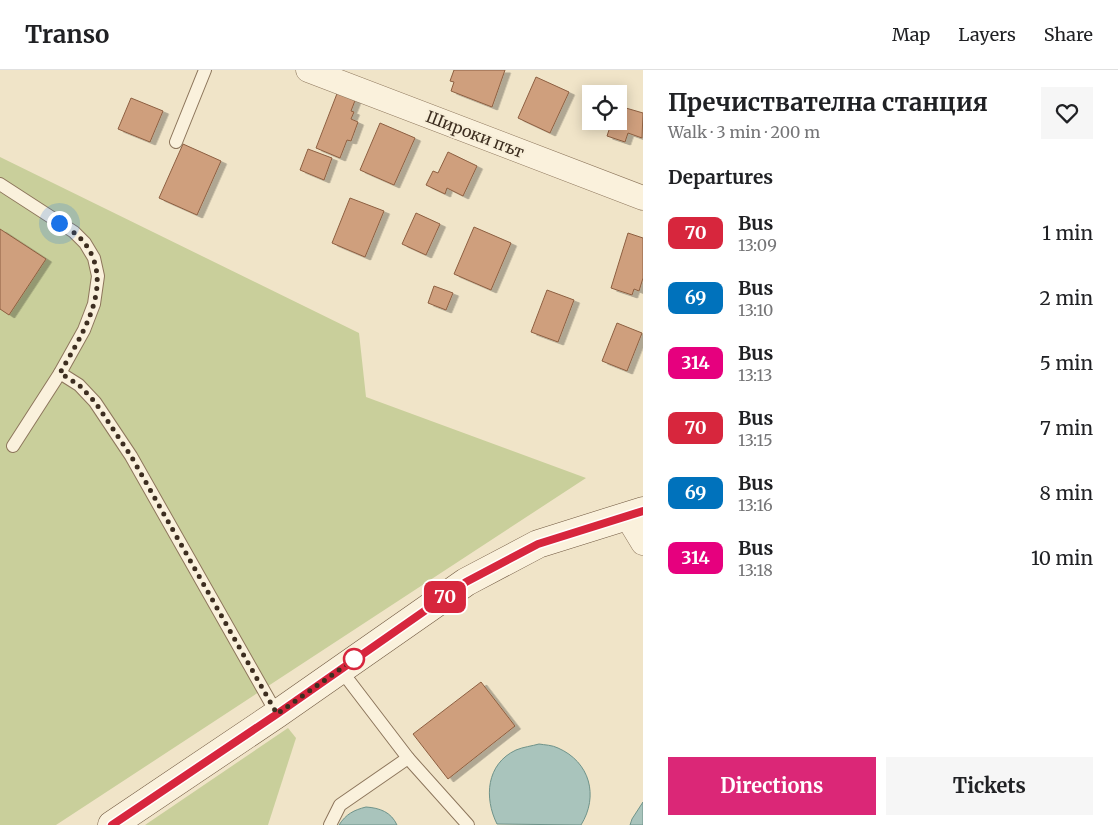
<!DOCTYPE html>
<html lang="en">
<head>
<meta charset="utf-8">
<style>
  :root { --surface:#fff; --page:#f6f6f6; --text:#202124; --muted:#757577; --line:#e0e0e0; --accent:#db2777 }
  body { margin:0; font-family:Merriweather,serif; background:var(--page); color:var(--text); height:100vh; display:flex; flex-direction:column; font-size:19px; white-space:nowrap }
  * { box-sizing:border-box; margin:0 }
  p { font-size:16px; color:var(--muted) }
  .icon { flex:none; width:28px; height:28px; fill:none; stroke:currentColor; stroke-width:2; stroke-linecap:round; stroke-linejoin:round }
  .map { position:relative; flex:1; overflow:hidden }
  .sheet { display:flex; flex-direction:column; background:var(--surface); width:475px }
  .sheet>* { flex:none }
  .badge { padding:0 10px; border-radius:8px; font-size:18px; line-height:32px }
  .controls { position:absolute; left:582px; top:15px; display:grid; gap:10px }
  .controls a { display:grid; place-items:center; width:45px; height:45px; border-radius:0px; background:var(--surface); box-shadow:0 2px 12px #0003; font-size:25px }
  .you { position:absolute; width:25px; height:25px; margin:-12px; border:4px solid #fff; border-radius:50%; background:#1a73e8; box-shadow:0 0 0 8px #1a73e833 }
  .map>.badge { position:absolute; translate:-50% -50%; box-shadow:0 0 0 2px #fff }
  h2 { padding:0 25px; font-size:19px; line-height:45px }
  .round { display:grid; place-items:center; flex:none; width:52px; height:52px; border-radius:0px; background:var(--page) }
  .summary { display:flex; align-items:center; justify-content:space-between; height:85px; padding:0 25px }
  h1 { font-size:24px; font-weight:700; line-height:38px }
  .action { display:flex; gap:10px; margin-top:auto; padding:10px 25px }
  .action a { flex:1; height:58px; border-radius:0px; background:var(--accent); color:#fff; font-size:20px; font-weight:700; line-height:58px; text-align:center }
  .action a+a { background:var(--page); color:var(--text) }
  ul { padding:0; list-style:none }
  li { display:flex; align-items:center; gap:15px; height:65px; padding:0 25px }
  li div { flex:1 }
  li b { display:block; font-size:19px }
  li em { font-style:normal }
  li .badge { min-width:55px; font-weight:700; text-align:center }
  header { display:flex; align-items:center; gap:30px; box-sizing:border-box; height:70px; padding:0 25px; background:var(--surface); border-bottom:1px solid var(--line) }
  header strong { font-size:24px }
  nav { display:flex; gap:28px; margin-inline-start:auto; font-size:18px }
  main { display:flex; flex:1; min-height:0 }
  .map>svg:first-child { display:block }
</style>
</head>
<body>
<header>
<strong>Transo</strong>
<nav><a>Map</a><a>Layers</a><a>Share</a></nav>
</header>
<main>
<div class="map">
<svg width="643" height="755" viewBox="0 0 643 755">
  <defs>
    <filter id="shadow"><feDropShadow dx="5.5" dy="3" stdDeviation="0" flood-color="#0004"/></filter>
  </defs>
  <rect width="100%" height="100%" fill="#f0e4c8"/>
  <g fill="#c9cf9b">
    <polygon points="0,87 359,263 366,327 586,408 56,755 0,755"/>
    <polygon points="288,658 296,668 268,755 145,755"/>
  </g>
  <g fill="#a9c4bc" stroke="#6f938a">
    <path d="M539 674C545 675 552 675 558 678 590 692 599 726 581 755L497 754C484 728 486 694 516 680 523 677 532 676 539 674Z"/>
    <polygon points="643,732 643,755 630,755 632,749"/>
    <path d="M366 737C380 738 391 742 397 755H339C346 744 354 740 366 737Z"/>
  </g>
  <g fill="#cf9f7d" stroke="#8d5f41" filter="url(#shadow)">
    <polygon points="454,0 505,0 492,37 451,21 454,12 450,11"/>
    <polygon points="536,7 569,22 550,63 518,48"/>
    <polygon points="338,21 356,28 351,41 354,42 351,49 358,52 351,71 347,70 340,88 316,78"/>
    <polygon points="131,28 163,41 150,72 118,59"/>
    <polygon points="619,36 643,43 642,68 628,63 625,72 607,66 612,51 619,51"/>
    <polygon points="380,53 415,68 394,115 360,100"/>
    <polygon points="183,74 221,91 197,145 159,128"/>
    <polygon points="308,79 332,88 324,110 300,100"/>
    <polygon points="448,82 477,96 463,126 447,118 445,124 426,115 433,101 438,103"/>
    <polygon points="350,128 384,141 365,187 332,173"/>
    <polygon points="416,143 440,154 426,185 402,174"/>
    <polygon points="474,157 511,173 491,220 454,204"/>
    <polygon points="0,159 46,189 9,245 0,239"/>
    <polygon points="628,163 643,168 643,208 639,221 634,219 632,225 611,218"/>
    <polygon points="434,216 453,223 446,240 428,233"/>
    <polygon points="547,220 574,230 558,272 531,262"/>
    <polygon points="617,253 642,263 627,301 602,291"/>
    <polygon points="481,612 515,656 448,709 413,664"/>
  </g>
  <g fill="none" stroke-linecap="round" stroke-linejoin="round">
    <defs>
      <g id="lane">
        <polyline points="176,72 205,0"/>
        <polyline points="0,114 74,162 85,173 94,188 98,206 94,234 84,260 60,303 13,376"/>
        <polyline points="60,303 79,315 95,332 131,386 277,644"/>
        <polyline points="408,688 468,755"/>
        <polyline points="330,755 340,735 408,688 340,599"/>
      </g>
      <g id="street">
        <polyline points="308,0 643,128"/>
        <polyline points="626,445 643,473"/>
      </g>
      <polyline id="secondary" points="112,755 277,644 466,512 538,474 643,441"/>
    </defs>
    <use href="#lane" stroke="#8d765c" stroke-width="14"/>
    <use href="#street" stroke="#8d765c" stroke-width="25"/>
    <use href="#secondary" stroke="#6f573f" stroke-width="29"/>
    <use href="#lane" stroke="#faf1dc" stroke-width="12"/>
    <use href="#street" stroke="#faf1dc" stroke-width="24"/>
    <use href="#secondary" stroke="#faf1dc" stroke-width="28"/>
  </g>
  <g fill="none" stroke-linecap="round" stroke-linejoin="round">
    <defs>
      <polyline id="line" points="112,755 277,644 466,512 538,474 643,441"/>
    </defs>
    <use href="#line" stroke="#fff" stroke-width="11"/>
    <use href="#line" stroke="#d7263d" stroke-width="8"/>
    <path stroke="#3d2e20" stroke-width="5" stroke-dasharray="0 9" d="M59 153C69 159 79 165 86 175 115 216 81 266 60 303L79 315 95 332 131 386 277 644 356 588 354 589"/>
  </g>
  <circle fill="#fff" stroke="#d7263d" stroke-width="2.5" cx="354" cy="589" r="10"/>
  <g text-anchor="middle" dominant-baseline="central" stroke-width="4" stroke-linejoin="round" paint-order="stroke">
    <g font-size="16" fill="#3d2e20" stroke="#f7eed8">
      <text transform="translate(475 64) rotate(21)">Широки път</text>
    </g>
  </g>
</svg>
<div class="controls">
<a><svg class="icon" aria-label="locate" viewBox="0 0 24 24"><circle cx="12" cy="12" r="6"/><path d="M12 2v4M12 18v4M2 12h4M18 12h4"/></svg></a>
</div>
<div class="you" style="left:59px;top:153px"></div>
<b class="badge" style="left:445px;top:527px;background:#d7263d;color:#fff">70</b>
</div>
<section class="sheet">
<div class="summary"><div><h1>Пречиствателна станция</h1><p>Walk · 3 min · 200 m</p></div><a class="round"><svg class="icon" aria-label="heart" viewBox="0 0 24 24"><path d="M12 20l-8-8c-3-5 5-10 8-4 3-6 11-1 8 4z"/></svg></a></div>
<h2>Departures</h2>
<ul>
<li><span class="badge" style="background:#d7263d;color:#fff">70</span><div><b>Bus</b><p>13:09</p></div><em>1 min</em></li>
<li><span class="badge" style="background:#0072bc;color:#fff">69</span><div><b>Bus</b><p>13:10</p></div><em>2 min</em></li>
<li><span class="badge" style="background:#e6007e;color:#fff">314</span><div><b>Bus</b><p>13:13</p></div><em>5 min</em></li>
<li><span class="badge" style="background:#d7263d;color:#fff">70</span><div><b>Bus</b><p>13:15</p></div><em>7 min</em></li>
<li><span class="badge" style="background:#0072bc;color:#fff">69</span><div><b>Bus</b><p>13:16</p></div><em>8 min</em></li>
<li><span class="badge" style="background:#e6007e;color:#fff">314</span><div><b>Bus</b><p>13:18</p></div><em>10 min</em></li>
</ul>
<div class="action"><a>Directions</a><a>Tickets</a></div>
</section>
</main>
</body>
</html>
